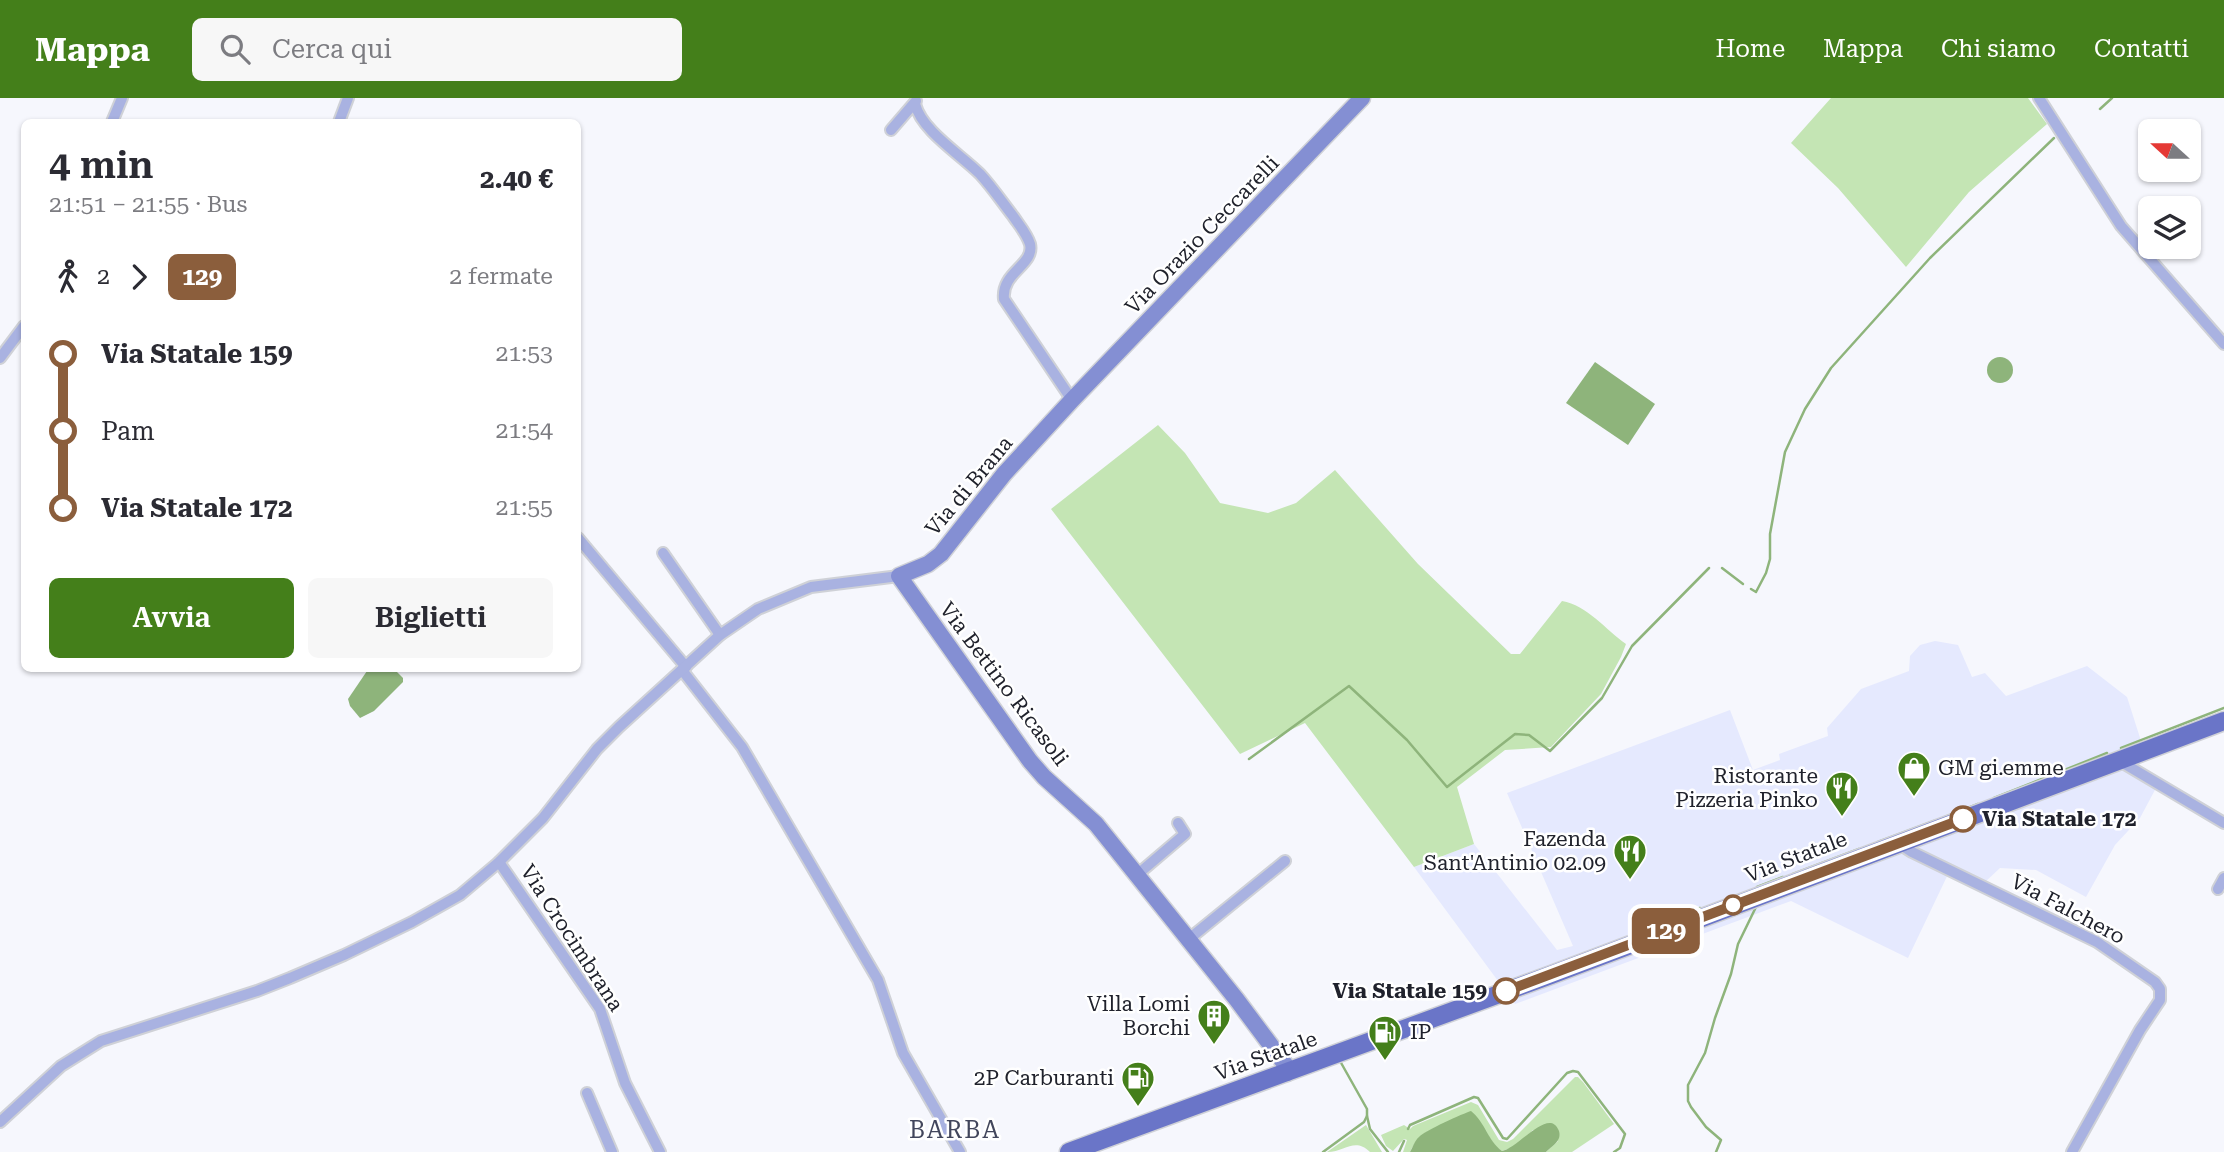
<!DOCTYPE html>
<html lang="it">
<head>
<meta charset="utf-8">
<style>
  :root { --surface:#fff; --page:#f7f7f7; --text:#2b2b33; --muted:#7c7c81; --accent:#447f1a }
  body { margin:0; font-family:"Roboto Serif",serif; background:var(--page); color:var(--text); height:100vh; display:flex; flex-direction:column; font-size:26px; white-space:nowrap }
  * { box-sizing:border-box; margin:0 }
  p { font-size:23px; color:var(--muted) }
  .icon { flex:none; width:38px; height:38px; fill:none; stroke:currentColor; stroke-width:2; stroke-linecap:round; stroke-linejoin:round }
  .map { position:relative; flex:1; overflow:hidden }
  .panel { position:absolute; left:21px; top:21px; width:560px; height:553px; display:flex; flex-direction:column; background:var(--surface); border-radius:10px; box-shadow:0 2px 5px #0004 }
  .panel>* { flex:none }
  .badge { padding:0 14px; border-radius:10px; font-size:24px; line-height:46px }
  .needle { width:46px; rotate:291deg }
  .tools { position:absolute; left:2138px; top:21px; display:grid; gap:14px }
  .tools a { display:grid; place-items:center; width:63px; height:63px; border-radius:10px; background:var(--surface); box-shadow:0 2px 5px #0004; font-size:35px }
  .map>.badge { position:absolute; translate:-50% -50%; box-shadow:0 0 0 4px #fff }
  .legs { display:flex; align-items:center; gap:10px; height:77px; padding:0 28px; font-size:23px }
  .legs p { margin-inline-start:auto }
  .head { display:flex; align-items:center; justify-content:space-between; height:119px; padding:0 28px }
  h1 { font-size:38px; font-weight:600; line-height:52px }
  .cta { display:flex; gap:14px; margin-top:auto; padding:14px 28px }
  .cta a { flex:1; height:80px; border-radius:10px; background:var(--accent); color:#fff; font-size:28px; font-weight:600; line-height:80px; text-align:center }
  .cta a+a { background:var(--page); color:var(--text) }
  ul { padding:0 28px; list-style:none }
  li { display:flex; align-items:center; gap:24px; height:77px; font-size:26px }
  li i { display:grid; place-items:center; width:10px; height:100%; margin:0 9px; background:currentColor }
  li i::after { content:''; width:18px; height:18px; margin:-9px; border:5px solid; border-radius:50%; background:var(--surface) }
  li p { margin-inline-start:auto }
  li:first-child i { background:linear-gradient(#0000 50%,currentColor 0) }
  li:last-child i { background:linear-gradient(currentColor 50%,#0000 0) }
  header { display:flex; align-items:center; gap:42px; box-sizing:border-box; height:98px; padding:0 35px; background:var(--accent); color:#fff }
  header strong { font-size:33px }
  nav { display:flex; gap:38px; margin-inline-start:auto; font-size:24px }
  .search { width:490px; height:63px; background:var(--page); display:flex; align-items:center; gap:18px; box-sizing:border-box; padding:0 24px; border-radius:10px; color:var(--muted); font-size:26px }
  .map>svg:first-child { display:block }
</style>
</head>
<body>
<header>
<strong>Mappa</strong>
<div class="search"><svg class="icon" aria-label="search" viewBox="0 0 24 24"><circle cx="10" cy="10" r="6"/><path d="M15 15l6 6"/></svg>Cerca qui</div>
<nav><a>Home</a><a>Mappa</a><a>Chi siamo</a><a>Contatti</a></nav>
</header>
<div class="map">
<svg width="2224" height="1054" viewBox="0 0 2224 1054">
  <rect width="100%" height="100%" fill="#f6f7fd"/>
  <polygon fill="#e5e9fe" points="1935,543 1958,547 1972,579 1985,575 2006,598 2087,568 2127,599 2142,646 2131,672 2156,690 2140,720 2115,747 2086,799 2036,772 2000,770 1984,785 1951,770 1908,860 1791,803 1515,906 1414,769 1474,746 1557,852 1573,848 1507,695 1730,612 1753,672 1780,662 1779,656 1828,638 1827,630 1861,591 1909,573 1910,558 1920,547"/>
  <g fill="#c4e5b4">
    <polygon points="1831,0 2028,0 2047,26 1969,94 1906,169 1838,90 1791,45"/>
    <path d="M1158 327 1185 355 1220 405 1268 415 1296 405 1335 372 1418 466 1511 556H1520L1562 503C1587 507 1606 532 1626 546L1621 559 1601 596 1551 649 1505 652 1457 689 1474 746 1414 769 1305 625 1240 656 1051 411Z"/>
    <path d="M1575 979H1578L1583 984 1614 1026 1572 1054H1546L1558 1043 1533 1032 1516 1048 1502 1053 1496 1049 1488 1037C1455 1032 1428 1017 1410 1054H1403L1407 1042 1404 1041 1393 1053 1386 1048 1381 1037 1404 1027 1410 1031 1413 1028 1471 1004 1478 1007 1499 1042 1507 1044 1513 1041Z"/>
    <path d="M1366 1027 1382 1054H1370C1354 1039 1346 1054 1327 1054Z"/>
  </g>
  <g fill="#8eb47b">
    <circle cx="2000" cy="272" r="13"/>
    <polygon points="1595,264 1655,306 1628,347 1566,305"/>
    <polygon points="369,570 394,571 403,580 403,584 374,613 360,620 350,608 348,601"/>
    <path d="M1471 1013C1485 1024 1488 1043 1502 1053 1517 1051 1548 1010 1558 1031 1560 1034 1560 1039 1558 1042 1556 1046 1550 1050 1546 1054H1410C1413 1049 1415 1042 1419 1039 1424 1033 1464 1015 1471 1013Z"/>
  </g>
  <g fill="none" stroke-linecap="round" stroke-linejoin="round">
    <g stroke="#8eb47b" stroke-width="2.5">
      <polyline points="2100,11 2112,0"/>
      <polyline points="1722,470 1743,486"/>
      <polyline points="1751,491 1756,494 1766,475 1770,461 1770,436 1785,354 1805,311 1831,270 1930,160 2054,40"/>
      <polyline points="2121,650 2224,610"/>
      <polyline points="1249,661 1349,588 1407,642 1447,689 1515,636 1529,637 1550,653 1602,600 1632,548 1709,470"/>
      <polyline points="1994,700 2107,655"/>
      <polyline points="1945,719 1978,706"/>
      <polyline points="1878,744 1934,723"/>
      <polyline points="1793,776 1859,751"/>
      <polyline points="1757,789 1783,779"/>
      <polyline points="1667,825 1700,810"/>
      <polyline points="1367,1018 1370,1031 1388,1054"/>
      <polyline points="1408,1031 1410,1027 1474,999 1478,1000 1503,1040 1507,1041 1567,975 1573,973 1578,974 1625,1036 1620,1050 1614,1054"/>
      <polyline points="1323,1054 1364,1024 1367,1018 1367,1011 1340,963"/>
      <polyline points="1399,1054 1404,1043"/>
      <polyline points="1716,1054 1721,1042 1706,1029 1691,1009 1688,1003 1688,987 1705,955 1715,920 1731,876 1738,846 1756,809"/>
    </g>
    <defs>
      <g id="street">
        <polyline points="2039,0 2121,128 2224,246"/>
        <path d="M915 6C922 33 960 56 980 76 992 89 1002 104 1013 118 1019 127 1027 136 1030 146 1035 167 1001 174 1004 201L1072 302"/>
        <polyline points="112,24 122,0"/>
        <polyline points="339,24 348,0"/>
        <polyline points="891,32 916,3"/>
        <polyline points="0,260 24,228"/>
        <polyline points="578,440 686,569"/>
        <polyline points="663,455 720,537"/>
        <polyline points="682,572 742,649 878,882 903,955 960,1054"/>
        <polyline points="2118,662 2224,725"/>
        <polyline points="1898,745 1912,754 2097,844 2155,884 2160,891 2160,902 2140,932 2072,1054"/>
        <polyline points="499,764 600,911 625,985 660,1054"/>
        <polyline points="1138,776 1185,736 1178,725"/>
        <polyline points="2218,791 2224,780"/>
        <polyline points="1189,841 1285,763"/>
        <polyline points="587,995 612,1054"/>
        <polyline points="0,1024 61,968 101,943 257,893 290,880 344,857 412,824 460,797 499,764 543,720 597,651 619,629 720,537 758,511 811,489 899,478"/>
      </g>
      <polyline id="secondary" points="1287,975 1287,969 1237,902 1096,726 1044,679 1030,663 899,478 928,466 941,456 1004,376 1072,302 1362,0"/>
      <polyline id="primary" points="1069,1054 1551,877 2224,623"/>
    </defs>
    <use href="#street" stroke="#cfd1d7" stroke-width="14"/>
    <use href="#secondary" stroke="#cfd1d7" stroke-width="19"/>
    <use href="#primary" stroke="#cfd1d7" stroke-width="21"/>
    <use href="#street" stroke="#a9b2e1" stroke-width="10"/>
    <use href="#secondary" stroke="#848fd3" stroke-width="16"/>
    <use href="#primary" stroke="#6a75c8" stroke-width="18"/>
  </g>
  <g fill="none" stroke-linecap="round" stroke-linejoin="round">
    <defs>
      <polyline id="line-1" points="1506,893 1963,721"/>
    </defs>
    <use href="#line-1" stroke="#fff" stroke-width="16"/>
    <use href="#line-1" stroke="#8b5e3c" stroke-width="10"/>
  </g>
  <defs>
    <symbol id="shop-pin" viewBox="-11 -11 22 30"><path d="M0 17L-7.5 6A9.5 9.5 0 1 1 7.5 6Z" fill="#447f1a" stroke="#fff"/><path d="M-5-2.5h2.3a2.7 3.5 0 0 1 5.4 0H5L5.5 6h-11ZM-1.5-2.5h3a1.5 2.3 0 0 0-3 0Z" fill="#fff"/></symbol>
    <symbol id="restaurant-pin" viewBox="-11 -11 22 30"><path d="M0 17L-7.5 6A9.5 9.5 0 1 1 7.5 6Z" fill="#447f1a" stroke="#fff"/><path d="M-5-6h1v4h1v-4h1v4h1v-4h1v5L-1.5 .5V6h-2V.5L-5-1ZM5-6V6H3V1.5H1.5Q1.5-4 5-6Z" fill="#fff"/></symbol>
    <symbol id="building-pin" viewBox="-11 -11 22 30"><path d="M0 17L-7.5 6A9.5 9.5 0 1 1 7.5 6Z" fill="#447f1a" stroke="#fff"/><path d="M-4-6H4V6H1V3H-1V6H-4ZM-2.5-4.3h1.7v1.8h-1.7ZM.8-4.3h1.7v1.8H.8ZM-2.5-1h1.7V.8h-1.7ZM.8-1h1.7V.8H.8Z" fill="#fff"/></symbol>
    <symbol id="fuel-pin" viewBox="-11 -11 22 30"><path d="M0 17L-7.5 6A9.5 9.5 0 1 1 7.5 6Z" fill="#447f1a" stroke="#fff"/><path d="M-5.5-6h7V0h2V4h1.3V-2.5L3-4.5l.8-.8L6-3V5H2.5V1h-1V6h-7ZM-4.2-4.7v3.2H.2V-4.7Z" fill="#fff"/></symbol>
  </defs>
  <g fill-rule="evenodd">
    <use href="#shop-pin" x="1895" y="651" width="38" height="52"/>
    <use href="#restaurant-pin" x="1823" y="671" width="38" height="52"/>
    <use href="#restaurant-pin" x="1611" y="734" width="38" height="52"/>
    <use href="#building-pin" x="1195" y="899" width="38" height="52"/>
    <use href="#fuel-pin" x="1366" y="915" width="38" height="52"/>
    <use href="#fuel-pin" x="1119" y="961" width="38" height="52"/>
  </g>
  <g fill="#fff" stroke="#8b5e3c" stroke-width="3.5">
    <circle cx="1963" cy="721" r="12"/>
    <circle cx="1733" cy="807" r="9"/>
    <circle cx="1506" cy="893" r="12"/>
  </g>
  <g text-anchor="middle" dominant-baseline="central" stroke-width="5" stroke-linejoin="round" paint-order="stroke">
    <g font-size="21" fill="#20222c" stroke="#fff">
      <text transform="translate(1202 137) rotate(-46)">Via Orazio Ceccarelli</text>
      <text transform="translate(969 388) rotate(-50)">Via di Brana</text>
      <text transform="translate(1004 586) rotate(53)">Via Bettino Ricasoli</text>
      <text transform="translate(1796 759) rotate(-21)">Via Statale</text>
      <text transform="translate(2068 811) rotate(28)">Via Falchero</text>
      <text transform="translate(572 840) rotate(57)">Via Crocimbrana</text>
      <text transform="translate(1266 958) rotate(-20)">Via Statale</text>
    </g>
    <g font-size="21" fill="#20222c" stroke="#fff" text-anchor="end">
      <text x="1938" y="670" text-anchor="start">GM gi.emme</text>
      <text x="1818" y="678">Ristorante<tspan x="1818" dy="24">Pizzeria Pinko</tspan></text>
      <text x="1606" y="741">Fazenda<tspan x="1606" dy="24">Sant'Antinio 02.09</tspan></text>
      <text x="1190" y="906">Villa Lomi<tspan x="1190" dy="24">Borchi</tspan></text>
      <text x="1410" y="934" text-anchor="start">IP</text>
      <text x="1114" y="980">2P Carburanti</text>
    </g>
    <g font-size="21" font-weight="bold" fill="#20222c" stroke="#fff" text-anchor="start">
      <text x="1982" y="721">Via Statale 172</text>
      <text x="1487" y="893" text-anchor="end">Via Statale 159</text>
    </g>
    <g font-size="24" letter-spacing="2" fill="#42465c" stroke="#fff">
      <text x="955" y="1032">BARBA</text>
    </g>
  </g>
</svg>
<div class="tools">
<a><svg class="needle" viewBox="-14 -14 28 28"><path d="M0-13l5 13h-10z" fill="#e53935"/><path d="M0 13l5-13h-10z" fill="#7c7c81"/></svg></a>
<a><svg class="icon" aria-label="layers" viewBox="0 0 24 24"><path d="M12 4l9 5-9 5-9-5zM3 14l9 5 9-5"/></svg></a>
</div>
<b class="badge" style="left:1666px;top:833px;background:#8b5e3c;color:#fff">129</b>
<section class="panel">
<div class="head"><div><h1>4 min</h1><p>21:51 – 21:55 · Bus</p></div><b>2.40 €</b></div>
<div class="legs"><svg class="icon" aria-label="walk" viewBox="0 0 24 24"><circle cx="13" cy="4" r="2"/><path d="M13 8l-2 6 4 7M11 14l-3 7M7 12l3-4h3l4 4"/></svg>2<svg class="icon" aria-label="forward" viewBox="0 0 24 24"><path d="M9 5l7 7-7 7"/></svg><b class="badge" style="background:#8b5e3c;color:#fff">129</b><p>2 fermate</p></div>
<ul>
<li><i style="color:#8b5e3c"></i><b>Via Statale 159</b><p>21:53</p></li>
<li><i style="color:#8b5e3c"></i><span>Pam</span><p>21:54</p></li>
<li><i style="color:#8b5e3c"></i><b>Via Statale 172</b><p>21:55</p></li>
</ul>
<div class="cta"><a>Avvia</a><a>Biglietti</a></div>
</section>
</div>
</body>
</html>
